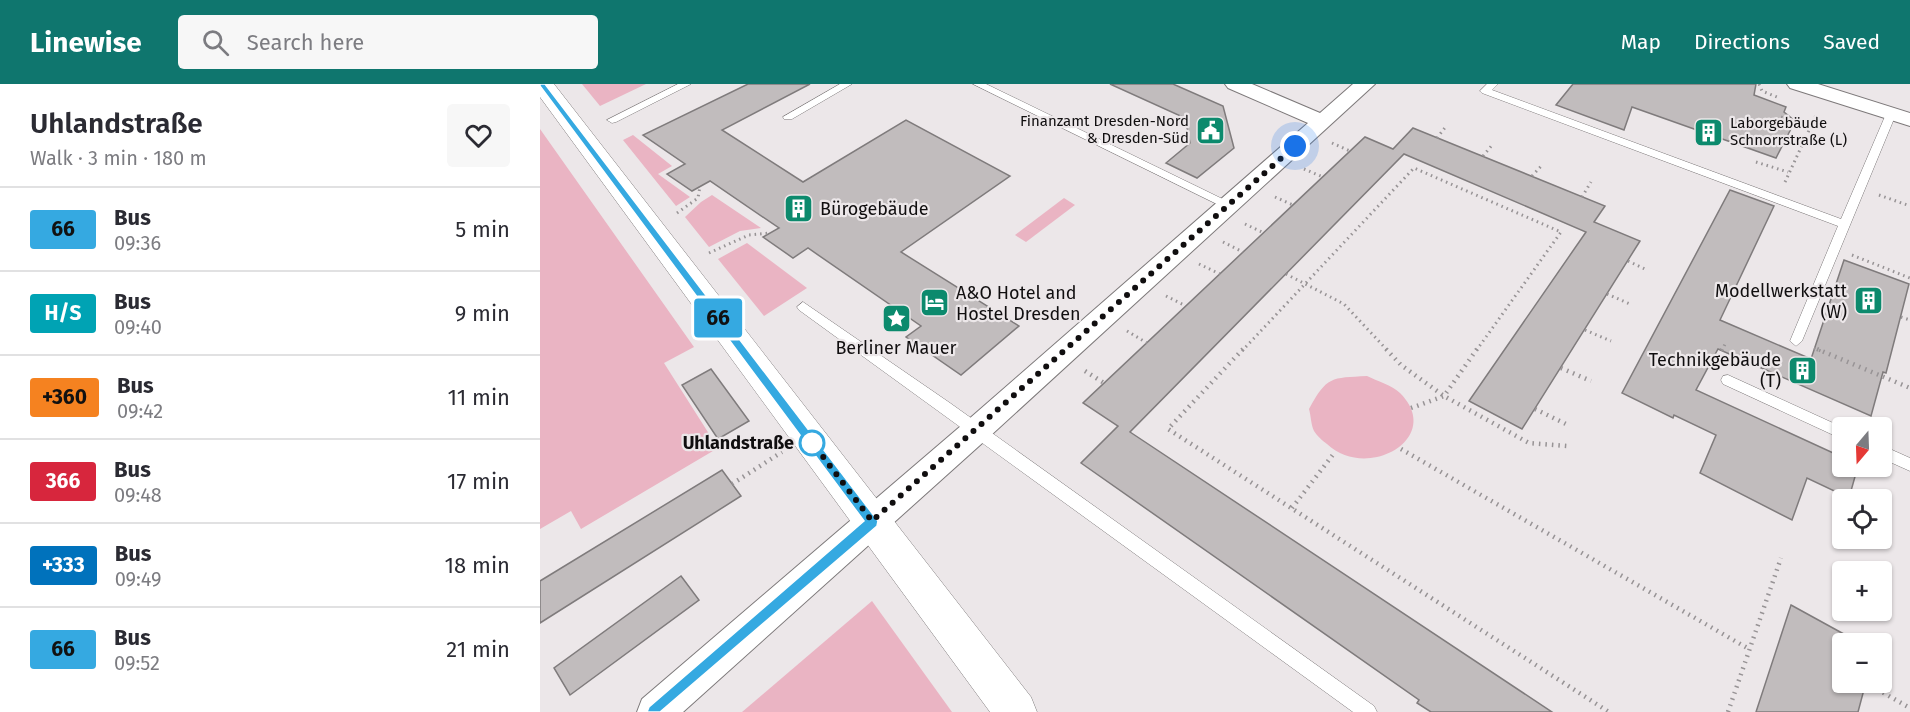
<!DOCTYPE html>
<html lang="en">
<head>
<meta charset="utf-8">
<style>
  :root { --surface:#fff; --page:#f7f7f7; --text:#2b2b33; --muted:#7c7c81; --line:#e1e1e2; --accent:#0f766e }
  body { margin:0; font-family:"Fira Sans",sans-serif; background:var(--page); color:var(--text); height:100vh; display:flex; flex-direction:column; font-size:22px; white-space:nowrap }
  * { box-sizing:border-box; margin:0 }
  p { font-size:20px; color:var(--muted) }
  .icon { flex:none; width:33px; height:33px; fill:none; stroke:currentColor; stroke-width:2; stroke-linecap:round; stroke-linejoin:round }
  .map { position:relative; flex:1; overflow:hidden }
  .sheet { display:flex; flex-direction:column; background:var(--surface); width:540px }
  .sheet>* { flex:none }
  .badge { padding:0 12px; border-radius:4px; font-size:21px; line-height:39px }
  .needle { width:39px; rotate:199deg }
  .fabs { position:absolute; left:1292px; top:333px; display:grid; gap:12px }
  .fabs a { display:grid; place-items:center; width:60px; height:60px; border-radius:6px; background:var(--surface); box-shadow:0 2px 4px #0004; font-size:30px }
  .you { position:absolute; width:30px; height:30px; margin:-15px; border:4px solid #fff; border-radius:50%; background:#1a73e8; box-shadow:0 0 0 9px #1a73e833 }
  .map>.badge { position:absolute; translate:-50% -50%; box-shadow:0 0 0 3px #fff }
  .round { display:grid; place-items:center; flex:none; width:63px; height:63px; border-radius:6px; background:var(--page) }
  .headline { display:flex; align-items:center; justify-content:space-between; height:102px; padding:0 30px }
  h1 { font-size:28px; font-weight:600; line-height:45px }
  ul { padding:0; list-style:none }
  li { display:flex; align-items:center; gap:18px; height:84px; padding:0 30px; border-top:2px solid var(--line) }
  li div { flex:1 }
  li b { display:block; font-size:22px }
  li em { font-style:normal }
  li .badge { min-width:66px; font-weight:700; text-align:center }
  header { display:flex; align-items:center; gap:36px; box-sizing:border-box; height:84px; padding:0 30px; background:var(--accent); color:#fff }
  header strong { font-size:28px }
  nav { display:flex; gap:33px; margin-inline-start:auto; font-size:21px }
  .search { width:420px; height:54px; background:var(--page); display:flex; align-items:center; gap:15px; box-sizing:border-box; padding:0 21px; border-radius:6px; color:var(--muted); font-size:22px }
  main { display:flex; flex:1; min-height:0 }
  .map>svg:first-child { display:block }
</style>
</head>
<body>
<header>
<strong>Linewise</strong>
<div class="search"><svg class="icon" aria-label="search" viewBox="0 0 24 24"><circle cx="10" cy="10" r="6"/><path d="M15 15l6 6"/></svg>Search here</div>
<nav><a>Map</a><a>Directions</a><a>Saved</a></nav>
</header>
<main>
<section class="sheet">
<div class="headline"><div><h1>Uhlandstraße</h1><p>Walk · 3 min · 180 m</p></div><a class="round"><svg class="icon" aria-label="heart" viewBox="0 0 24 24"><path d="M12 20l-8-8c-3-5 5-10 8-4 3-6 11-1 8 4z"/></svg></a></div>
<ul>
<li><span class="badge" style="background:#35a9e1;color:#111">66</span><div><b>Bus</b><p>09:36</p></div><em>5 min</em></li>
<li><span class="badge" style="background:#00a3b4;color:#fff">H/S</span><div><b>Bus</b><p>09:40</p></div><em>9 min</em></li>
<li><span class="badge" style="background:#f58220;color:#111">+360</span><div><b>Bus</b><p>09:42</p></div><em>11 min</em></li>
<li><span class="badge" style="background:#d7263d;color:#fff">366</span><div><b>Bus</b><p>09:48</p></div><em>17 min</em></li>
<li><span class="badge" style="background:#0072bc;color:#fff">+333</span><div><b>Bus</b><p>09:49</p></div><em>18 min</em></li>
<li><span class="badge" style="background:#35a9e1;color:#111">66</span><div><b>Bus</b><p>09:52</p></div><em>21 min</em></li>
</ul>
</section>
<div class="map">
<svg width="1370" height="628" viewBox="0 0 1370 628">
  <rect width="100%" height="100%" fill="#ece7e9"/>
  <g fill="#eab4c3">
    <polygon points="42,0 106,0 60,22"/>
    <polygon points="0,45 154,263 124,279 178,364 41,445 31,427 0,445"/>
    <polygon points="93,51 132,82 118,90 150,113 136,122 83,56"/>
    <polygon points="172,111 221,144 200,147 169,163 145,133 161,118"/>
    <polygon points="524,114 535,121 486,158 475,151"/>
    <polygon points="207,159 267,204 224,232 178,175"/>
    <path d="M827 292C837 297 852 301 860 309 905 354 827 398 787 360 783 357 777 352 774 347 771 341 771 332 769 325 787 292 791 294 827 292Z"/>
    <polygon points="332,517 412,628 202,628"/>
  </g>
  <g fill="#c1bcbd" stroke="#7f7b7c" stroke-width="1.5">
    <polygon points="208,0 270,0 182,46 263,98 366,36 470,92 361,168 479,242 421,291 366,253 381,242 268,164 253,174 223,153 239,144 170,97 152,107 127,90 145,80 103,51"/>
    <polygon points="570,0 633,0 683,22 694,64 657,94 626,79 650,59 645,34"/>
    <polygon points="1033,0 1216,0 1214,11 1246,23 1244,28 1255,37 1236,74 1092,23 1084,46 1016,21"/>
    <polygon points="873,44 1065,122 1054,138 1100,157 982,345 929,317 1046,148 864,70 590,348 1012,628 891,628 877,619 879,616 541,379 578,342 543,319 825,53 853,65"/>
    <polygon points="1190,106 1234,122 1180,236 1271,275 1304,176 1369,200 1346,289 1343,288 1331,332 1178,265 1156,306 1302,373 1302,382 1318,382 1309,414 1267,394 1252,436 1160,389 1176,351 1134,331 1133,334 1082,309"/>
    <polygon points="171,285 209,337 178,355 142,301"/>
    <polygon points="182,386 201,412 0,539 0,497"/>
    <polygon points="141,492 159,516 30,611 14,584"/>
    <polygon points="1251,521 1322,560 1302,560 1302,598 1326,598 1318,628 1216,628"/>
  </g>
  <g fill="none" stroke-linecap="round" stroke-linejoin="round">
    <defs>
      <g id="service">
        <polygon points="138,0 151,0 76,38 72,39 67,36"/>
        <polygon points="300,0 312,0 252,35 244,35 243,33"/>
        <polygon points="433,0 446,0 695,121 693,124 685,124"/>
        <polygon points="947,0 958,0 952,6 1301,135 1346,30 1351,27 1356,30 1262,257 1256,262 1250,257 1298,142 942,9 940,7"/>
        <polygon points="263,218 410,319 834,622 837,628 813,628 259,226 257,223"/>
        <polygon points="1188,291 1304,344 1302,344 1302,355 1183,300 1181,296 1183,292"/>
        <polygon points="1341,361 1370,374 1370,387 1341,374"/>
      </g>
      <g id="minor">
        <polygon points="685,0 712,0 780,29 813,0 835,0 449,353 143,628 97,628 102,615 429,335 768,39 688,4"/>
        <polygon points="1247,0 1278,0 1370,29 1370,42 1250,4"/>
      </g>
      <polygon id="secondary" points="0,0 14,0 491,613 497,628 450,628 0,13"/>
    </defs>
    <use href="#service" stroke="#7d797a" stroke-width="1"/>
    <use href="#minor" stroke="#7d797a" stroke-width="2"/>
    <use href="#secondary" stroke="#7d797a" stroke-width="1"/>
    <g stroke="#979395" stroke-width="3" stroke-dasharray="1.5 4" stroke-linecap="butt">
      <polyline points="1219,0 1222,7 1237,13"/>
      <polyline points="1241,33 1271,46"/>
      <polyline points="897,54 907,41"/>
      <polyline points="792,59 810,67"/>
      <polyline points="943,72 953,60"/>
      <polyline points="1216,78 1248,88"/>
      <polyline points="764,85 783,93"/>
      <polyline points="992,92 1003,80"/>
      <polyline points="1245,98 1277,29"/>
      <polyline points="1339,111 1370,122"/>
      <polyline points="735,113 753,121"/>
      <polyline points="1042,113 1051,98"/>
      <polyline points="137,129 158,114 160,102"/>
      <polyline points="705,140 724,149"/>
      <polyline points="683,158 703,168"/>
      <polyline points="169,169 209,151 231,149"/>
      <polyline points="1312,171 1370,194"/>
      <polyline points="1088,177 1107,186"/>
      <polyline points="659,180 680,190"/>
      <polyline points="746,190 804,220 848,267"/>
      <polyline points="1067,210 1090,220"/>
      <polyline points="626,212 644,221"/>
      <polyline points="1361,233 1370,236"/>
      <polyline points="1045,246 1071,257"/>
      <polyline points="587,247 607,259"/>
      <polyline points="1274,264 1281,267"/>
      <polyline points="702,267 874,84 1021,148 936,267"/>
      <polyline points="1182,267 1185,260"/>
    </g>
    <g stroke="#979395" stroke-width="4.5" stroke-dasharray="1.5 5" stroke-linecap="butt">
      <polyline points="703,265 628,345 1069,628"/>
      <polyline points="846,265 861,281 904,312 989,359 1027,362"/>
      <polyline points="1277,265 1370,304"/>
      <polyline points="1176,278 1182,265"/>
      <polyline points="1021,284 1051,297"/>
      <polyline points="545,287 564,299"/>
      <polyline points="871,324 904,312 937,265"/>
      <polyline points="995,325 1028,341"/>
      <polyline points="861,365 1209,565"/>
      <polyline points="192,400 242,368"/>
      <polyline points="752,424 795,368"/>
      <polyline points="1326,599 1370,624"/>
      <polyline points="1188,628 1241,474"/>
    </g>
    <use href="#service" fill="#fff" fill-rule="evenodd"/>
    <use href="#minor" fill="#fff" fill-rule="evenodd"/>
    <use href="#secondary" fill="#fff" fill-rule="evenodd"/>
  </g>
  <polygon fill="#35a9e1" stroke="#fff" stroke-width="1.5" points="0,0 5,0 338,437 337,442 120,628 107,628 109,623 324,437 0,2"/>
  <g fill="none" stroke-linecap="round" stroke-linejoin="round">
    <polyline stroke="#100e0f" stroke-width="6" stroke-dasharray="0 10.8" points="272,359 268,353 332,437 755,62"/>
  </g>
  <defs>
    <symbol id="civic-square" viewBox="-11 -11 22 22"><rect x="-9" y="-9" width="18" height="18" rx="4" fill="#0c8a6d" stroke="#ece7e9"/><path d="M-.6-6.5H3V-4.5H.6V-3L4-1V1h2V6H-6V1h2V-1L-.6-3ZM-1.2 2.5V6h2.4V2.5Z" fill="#fff"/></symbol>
    <symbol id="building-square" viewBox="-11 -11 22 22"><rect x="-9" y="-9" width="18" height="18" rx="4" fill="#0c8a6d" stroke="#ece7e9"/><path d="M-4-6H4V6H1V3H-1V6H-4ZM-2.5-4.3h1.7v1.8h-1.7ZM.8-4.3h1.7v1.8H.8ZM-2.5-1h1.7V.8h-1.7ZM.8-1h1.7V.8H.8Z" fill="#fff"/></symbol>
    <symbol id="hotel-square" viewBox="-11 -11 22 22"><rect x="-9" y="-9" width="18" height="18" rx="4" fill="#0c8a6d" stroke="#ece7e9"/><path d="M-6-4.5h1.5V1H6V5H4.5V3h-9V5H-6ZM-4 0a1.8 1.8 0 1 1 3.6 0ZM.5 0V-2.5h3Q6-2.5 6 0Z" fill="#fff"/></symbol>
    <symbol id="sight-square" viewBox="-11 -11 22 22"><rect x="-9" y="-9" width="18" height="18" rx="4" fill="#0c8a6d" stroke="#ece7e9"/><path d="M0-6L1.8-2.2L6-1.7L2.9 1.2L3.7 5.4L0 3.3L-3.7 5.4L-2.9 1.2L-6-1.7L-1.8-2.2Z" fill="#fff"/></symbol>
  </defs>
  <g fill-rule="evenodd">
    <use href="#civic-square" x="654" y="30" width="33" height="33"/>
    <use href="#building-square" x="1152" y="32" width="33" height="33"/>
    <use href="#building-square" x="242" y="108" width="33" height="33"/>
    <use href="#building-square" x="1312" y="200" width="33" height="33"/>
    <use href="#hotel-square" x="378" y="202" width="33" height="33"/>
    <use href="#sight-square" x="340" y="218" width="33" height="33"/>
    <use href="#building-square" x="1246" y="270" width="33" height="33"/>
  </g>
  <circle fill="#fff" stroke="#35a9e1" stroke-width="3" cx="272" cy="359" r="12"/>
  <g text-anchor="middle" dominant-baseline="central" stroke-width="4.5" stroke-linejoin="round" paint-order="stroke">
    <g font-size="15" fill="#100e0f" stroke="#ece7e9" text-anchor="end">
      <text x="649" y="37">Finanzamt Dresden-Nord<tspan x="649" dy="17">&amp; Dresden-Süd</tspan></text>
      <text x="1190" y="39" text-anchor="start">Laborgebäude<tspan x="1190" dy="17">Schnorrstraße (L)</tspan></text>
    </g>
    <g font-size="18" fill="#100e0f" stroke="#ece7e9" text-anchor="start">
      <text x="280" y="125">Bürogebäude</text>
      <text x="1307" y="207" text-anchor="end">Modellwerkstatt<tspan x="1307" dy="21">(W)</tspan></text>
      <text x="416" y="209">A&amp;O Hotel and<tspan x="416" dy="21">Hostel Dresden</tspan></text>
      <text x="356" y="264" text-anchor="middle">Berliner Mauer</text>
      <text x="1241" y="276" text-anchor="end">Technikgebäude<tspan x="1241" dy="21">(T)</tspan></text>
    </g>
    <g font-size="18" font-weight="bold" fill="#100e0f" stroke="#ece7e9" text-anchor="end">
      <text x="254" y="359">Uhlandstraße</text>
    </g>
  </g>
</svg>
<div class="fabs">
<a><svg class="needle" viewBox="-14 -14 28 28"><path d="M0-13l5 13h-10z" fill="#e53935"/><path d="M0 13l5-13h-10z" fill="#7c7c81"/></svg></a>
<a><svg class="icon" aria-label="locate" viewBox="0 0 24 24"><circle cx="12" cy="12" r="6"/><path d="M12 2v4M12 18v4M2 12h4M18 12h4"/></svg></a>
<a>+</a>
<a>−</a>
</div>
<div class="you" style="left:755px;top:62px"></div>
<b class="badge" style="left:178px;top:234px;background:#35a9e1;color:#111">66</b>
</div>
</main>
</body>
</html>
